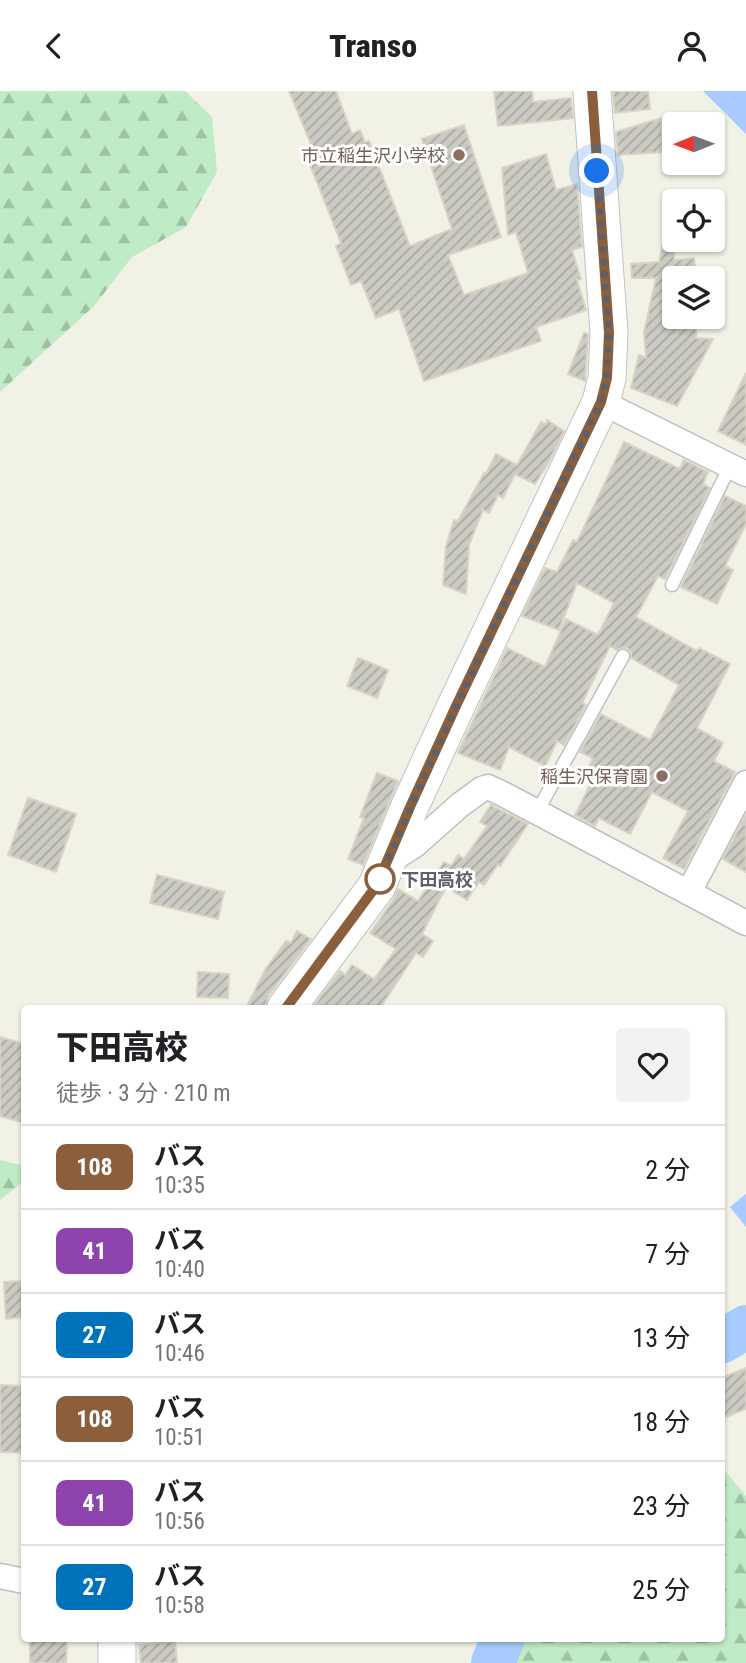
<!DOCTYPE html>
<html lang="ja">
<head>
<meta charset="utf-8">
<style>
  :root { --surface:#fff; --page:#f2f2f2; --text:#202124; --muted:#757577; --line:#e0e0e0 }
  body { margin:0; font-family:"Roboto Condensed","Noto Sans JP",sans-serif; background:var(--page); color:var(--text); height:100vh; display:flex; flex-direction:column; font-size:26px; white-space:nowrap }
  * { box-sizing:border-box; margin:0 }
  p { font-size:23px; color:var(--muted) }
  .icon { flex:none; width:38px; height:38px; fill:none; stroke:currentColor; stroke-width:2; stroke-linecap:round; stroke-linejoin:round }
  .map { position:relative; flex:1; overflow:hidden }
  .drawer { position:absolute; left:21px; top:914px; width:704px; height:637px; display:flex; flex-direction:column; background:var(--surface); border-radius:7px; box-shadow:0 2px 5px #0004 }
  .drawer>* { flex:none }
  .badge { padding:0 14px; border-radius:10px; font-size:24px; line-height:46px }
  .needle { width:46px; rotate:269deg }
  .buttons { position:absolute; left:662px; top:21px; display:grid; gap:14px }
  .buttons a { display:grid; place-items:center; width:63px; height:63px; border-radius:7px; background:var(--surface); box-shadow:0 2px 5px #0004; font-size:35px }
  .you { position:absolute; width:35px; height:35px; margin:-18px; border:5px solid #fff; border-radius:50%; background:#1a73e8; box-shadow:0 0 0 10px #1a73e833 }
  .map>.badge { position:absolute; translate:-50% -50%; box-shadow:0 0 0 4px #fff }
  .round { display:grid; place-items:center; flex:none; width:74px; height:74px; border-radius:7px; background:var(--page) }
  .headline { display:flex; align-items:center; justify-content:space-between; height:119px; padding:0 35px }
  h1 { font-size:33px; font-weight:800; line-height:52px }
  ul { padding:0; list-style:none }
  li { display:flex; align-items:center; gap:21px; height:84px; padding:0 35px; border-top:2px solid var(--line) }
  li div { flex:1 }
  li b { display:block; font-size:26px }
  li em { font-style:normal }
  li .badge { min-width:77px; font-weight:700; text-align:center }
  header { display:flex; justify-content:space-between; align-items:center; height:91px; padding:0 35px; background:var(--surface); font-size:32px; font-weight:800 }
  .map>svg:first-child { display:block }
</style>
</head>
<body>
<header><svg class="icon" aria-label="back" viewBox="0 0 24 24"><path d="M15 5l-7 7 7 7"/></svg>Transo<svg class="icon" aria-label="person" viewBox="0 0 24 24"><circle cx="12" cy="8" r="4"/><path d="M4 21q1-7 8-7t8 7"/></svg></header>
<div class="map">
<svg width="746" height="1572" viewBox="0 0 746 1572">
  <defs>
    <pattern id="forest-firs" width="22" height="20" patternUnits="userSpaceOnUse" patternTransform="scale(1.75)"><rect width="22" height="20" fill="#c0ebc7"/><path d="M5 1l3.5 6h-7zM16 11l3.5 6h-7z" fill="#9fc2a5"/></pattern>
    <pattern id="building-hatch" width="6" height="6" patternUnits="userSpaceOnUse" patternTransform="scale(1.75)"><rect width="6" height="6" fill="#cccbc3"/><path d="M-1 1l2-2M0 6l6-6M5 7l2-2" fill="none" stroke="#a9a8a2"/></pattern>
  </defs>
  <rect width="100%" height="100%" fill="#f1f1e6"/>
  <g fill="url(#forest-firs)">
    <polygon points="0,0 185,0 212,26 217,81 186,136 132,166 94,215 0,301"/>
    <polygon points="0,1069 24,1075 24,1090 0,1109"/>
    <polygon points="721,1375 746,1405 746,1572 504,1572 512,1547 721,1547"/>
  </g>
  <g fill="#a8cbff">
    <polygon points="703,0 746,0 746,43"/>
    <polygon points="746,1103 746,1136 730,1116"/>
  </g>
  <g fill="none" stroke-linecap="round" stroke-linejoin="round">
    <g stroke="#a8cbff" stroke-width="44">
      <polyline points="721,1251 746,1236"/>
      <polyline points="493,1572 503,1547"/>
    </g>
  </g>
  <g fill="url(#building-hatch)" stroke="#d7d4c3" stroke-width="2">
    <polygon points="289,0 336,0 352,43 360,39 365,51 369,50 410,155 452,138 422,48 464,34 501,146 448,164 464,204 528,182 516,141 508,144 502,77 546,63 556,99 577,93 582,156 572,159 581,188 577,189 586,219 536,236 541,250 424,290 399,218 376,227 361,190 351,194 336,155 341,152 307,66 315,63"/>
    <polygon points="494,0 532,0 533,11 571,7 573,27 498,35"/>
    <polygon points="613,0 648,0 650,18 615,22"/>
    <polygon points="661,27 663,61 618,64 616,41"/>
    <polygon points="665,143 674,144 674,169 694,167 696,187 674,187 674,226 697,226 696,247 713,248 677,315 631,297 639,264 646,267 644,241 656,187 632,187 631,173 659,171"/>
    <polygon points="584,242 588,243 585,290 568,283"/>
    <polygon points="746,282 746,354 718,340"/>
    <polygon points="547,329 564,340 550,369 535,393 515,383 503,407 498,404 489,422 483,419 469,454 466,503 443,494 446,455 454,429 458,430 484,382 486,383 496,363 517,374 541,331 547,333"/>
    <polygon points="624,351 680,378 684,369 708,381 703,393 710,397 665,488 658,485 636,526 697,560 699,557 730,573 697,637 723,652 714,670 735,681 684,778 663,767 688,720 652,701 630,743 599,727 595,735 575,724 595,684 587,680 593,667 580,661 601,623 650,649 679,594 631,567 631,561 627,557 622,556 617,559 610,555 582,612 586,614 564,654 557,650 545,675 509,656 500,679 458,662 507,557 545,576 566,528 598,544 614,512 577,492 559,539 522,525 545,477 557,481 573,449 577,451"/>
    <polygon points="725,405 746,415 746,433 725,475 733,479 717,513 681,496"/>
    <polygon points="358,567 388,579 377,607 347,595"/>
    <polygon points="377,682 398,690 363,774 348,768 364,727 360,726"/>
    <polygon points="28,707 76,723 56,781 8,764"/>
    <polygon points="491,714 528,733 500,775 498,773 484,794 479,791 467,809 446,796 422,843 433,850 423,866 416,862 380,917 312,917 340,880 345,884 352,874 374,888 396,858 370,842 394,808 398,798 418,810 444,771 451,775 458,764 464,768 487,735 480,731"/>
    <polygon points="746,724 746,781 723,768"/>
    <polygon points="157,784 224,801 218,828 150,812"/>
    <polygon points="297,840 311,848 269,904 265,917 246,917 265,879 286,850 291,852"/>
    <polygon points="198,881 229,883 228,907 197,906"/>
    <polygon points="0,946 24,953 24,1032 0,1025"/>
    <polygon points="23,1190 24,1226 6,1228 4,1191"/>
    <polygon points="746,1277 746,1318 721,1328 721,1287"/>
    <polygon points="0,1294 24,1295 24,1362 0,1361"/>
    <polygon points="30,1547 67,1548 66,1572 30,1572"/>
    <polygon points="175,1550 177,1572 141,1572 139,1554"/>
  </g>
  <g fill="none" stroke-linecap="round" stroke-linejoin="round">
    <defs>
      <g id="lane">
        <polyline points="672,494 730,375"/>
        <polyline points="537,721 623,565"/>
      </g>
      <g id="street">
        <polyline points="601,311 746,383"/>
        <polyline points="387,772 415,754 460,714 482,698 488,696 503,703 746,832"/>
        <polyline points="689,801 746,692"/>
        <polyline points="0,1485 24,1490"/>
      </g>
      <g id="secondary">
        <polyline points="286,917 377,795 410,715 456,615 601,311 607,287 609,242 592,0"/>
        <polyline points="117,1572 117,1547"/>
      </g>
    </defs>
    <use href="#lane" stroke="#bdbfc6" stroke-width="15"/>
    <use href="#street" stroke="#bdbfc6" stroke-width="27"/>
    <use href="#secondary" stroke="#c0c2ca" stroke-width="39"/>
    <use href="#lane" stroke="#fff" stroke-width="12"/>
    <use href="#street" stroke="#fff" stroke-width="24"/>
    <use href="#secondary" stroke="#fff" stroke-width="37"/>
  </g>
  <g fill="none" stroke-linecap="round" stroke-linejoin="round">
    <defs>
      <polyline id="line" points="286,917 377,794 410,716 456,615 601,311 607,287 609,242 592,0"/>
    </defs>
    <use href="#line" stroke="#fff" stroke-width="16"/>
    <use href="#line" stroke="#8b5e3c" stroke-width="10"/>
    <path stroke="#5d6068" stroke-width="7" stroke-dasharray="0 12.6" d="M380 788 377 794C447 631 524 471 601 311L607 287 609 242 597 80"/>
  </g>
  <g fill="#8d6e63" stroke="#fff" stroke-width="2.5">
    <circle cx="459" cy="64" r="7"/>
    <circle cx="662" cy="685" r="7"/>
  </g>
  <circle fill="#fff" stroke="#8b5e3c" stroke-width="3.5" cx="380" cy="788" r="14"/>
  <g text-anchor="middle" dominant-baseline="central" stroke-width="6" stroke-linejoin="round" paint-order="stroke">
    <g font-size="18" fill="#785e54" stroke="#fff" text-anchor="end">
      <text x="445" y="64">市立稲生沢小学校</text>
      <text x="648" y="685">稲生沢保育園</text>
    </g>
    <g font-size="18" font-weight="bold" fill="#5d6068" stroke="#fff" text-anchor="start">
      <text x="401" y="788">下田高校</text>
    </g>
  </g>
</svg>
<div class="buttons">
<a><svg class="needle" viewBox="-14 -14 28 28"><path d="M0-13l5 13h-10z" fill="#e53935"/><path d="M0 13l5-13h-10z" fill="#757577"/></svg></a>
<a><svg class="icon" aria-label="locate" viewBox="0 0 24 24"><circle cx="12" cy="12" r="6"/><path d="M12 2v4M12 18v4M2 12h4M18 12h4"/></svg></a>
<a><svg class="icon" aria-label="layers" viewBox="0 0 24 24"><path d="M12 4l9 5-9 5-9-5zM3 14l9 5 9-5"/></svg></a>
</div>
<div class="you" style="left:597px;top:80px"></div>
<section class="drawer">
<div class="headline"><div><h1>下田高校</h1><p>徒歩 · 3 分 · 210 m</p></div><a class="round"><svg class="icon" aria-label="heart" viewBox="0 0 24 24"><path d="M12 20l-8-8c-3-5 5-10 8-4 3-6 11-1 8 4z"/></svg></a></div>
<ul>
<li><span class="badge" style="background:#8b5e3c;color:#fff">108</span><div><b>バス</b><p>10:35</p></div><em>2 分</em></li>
<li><span class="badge" style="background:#8e44ad;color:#fff">41</span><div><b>バス</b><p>10:40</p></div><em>7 分</em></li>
<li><span class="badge" style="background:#0072bc;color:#fff">27</span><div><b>バス</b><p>10:46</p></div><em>13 分</em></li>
<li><span class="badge" style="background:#8b5e3c;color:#fff">108</span><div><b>バス</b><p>10:51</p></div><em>18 分</em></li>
<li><span class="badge" style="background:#8e44ad;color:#fff">41</span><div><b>バス</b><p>10:56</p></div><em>23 分</em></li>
<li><span class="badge" style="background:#0072bc;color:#fff">27</span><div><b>バス</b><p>10:58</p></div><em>25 分</em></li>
</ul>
</section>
</div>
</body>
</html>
